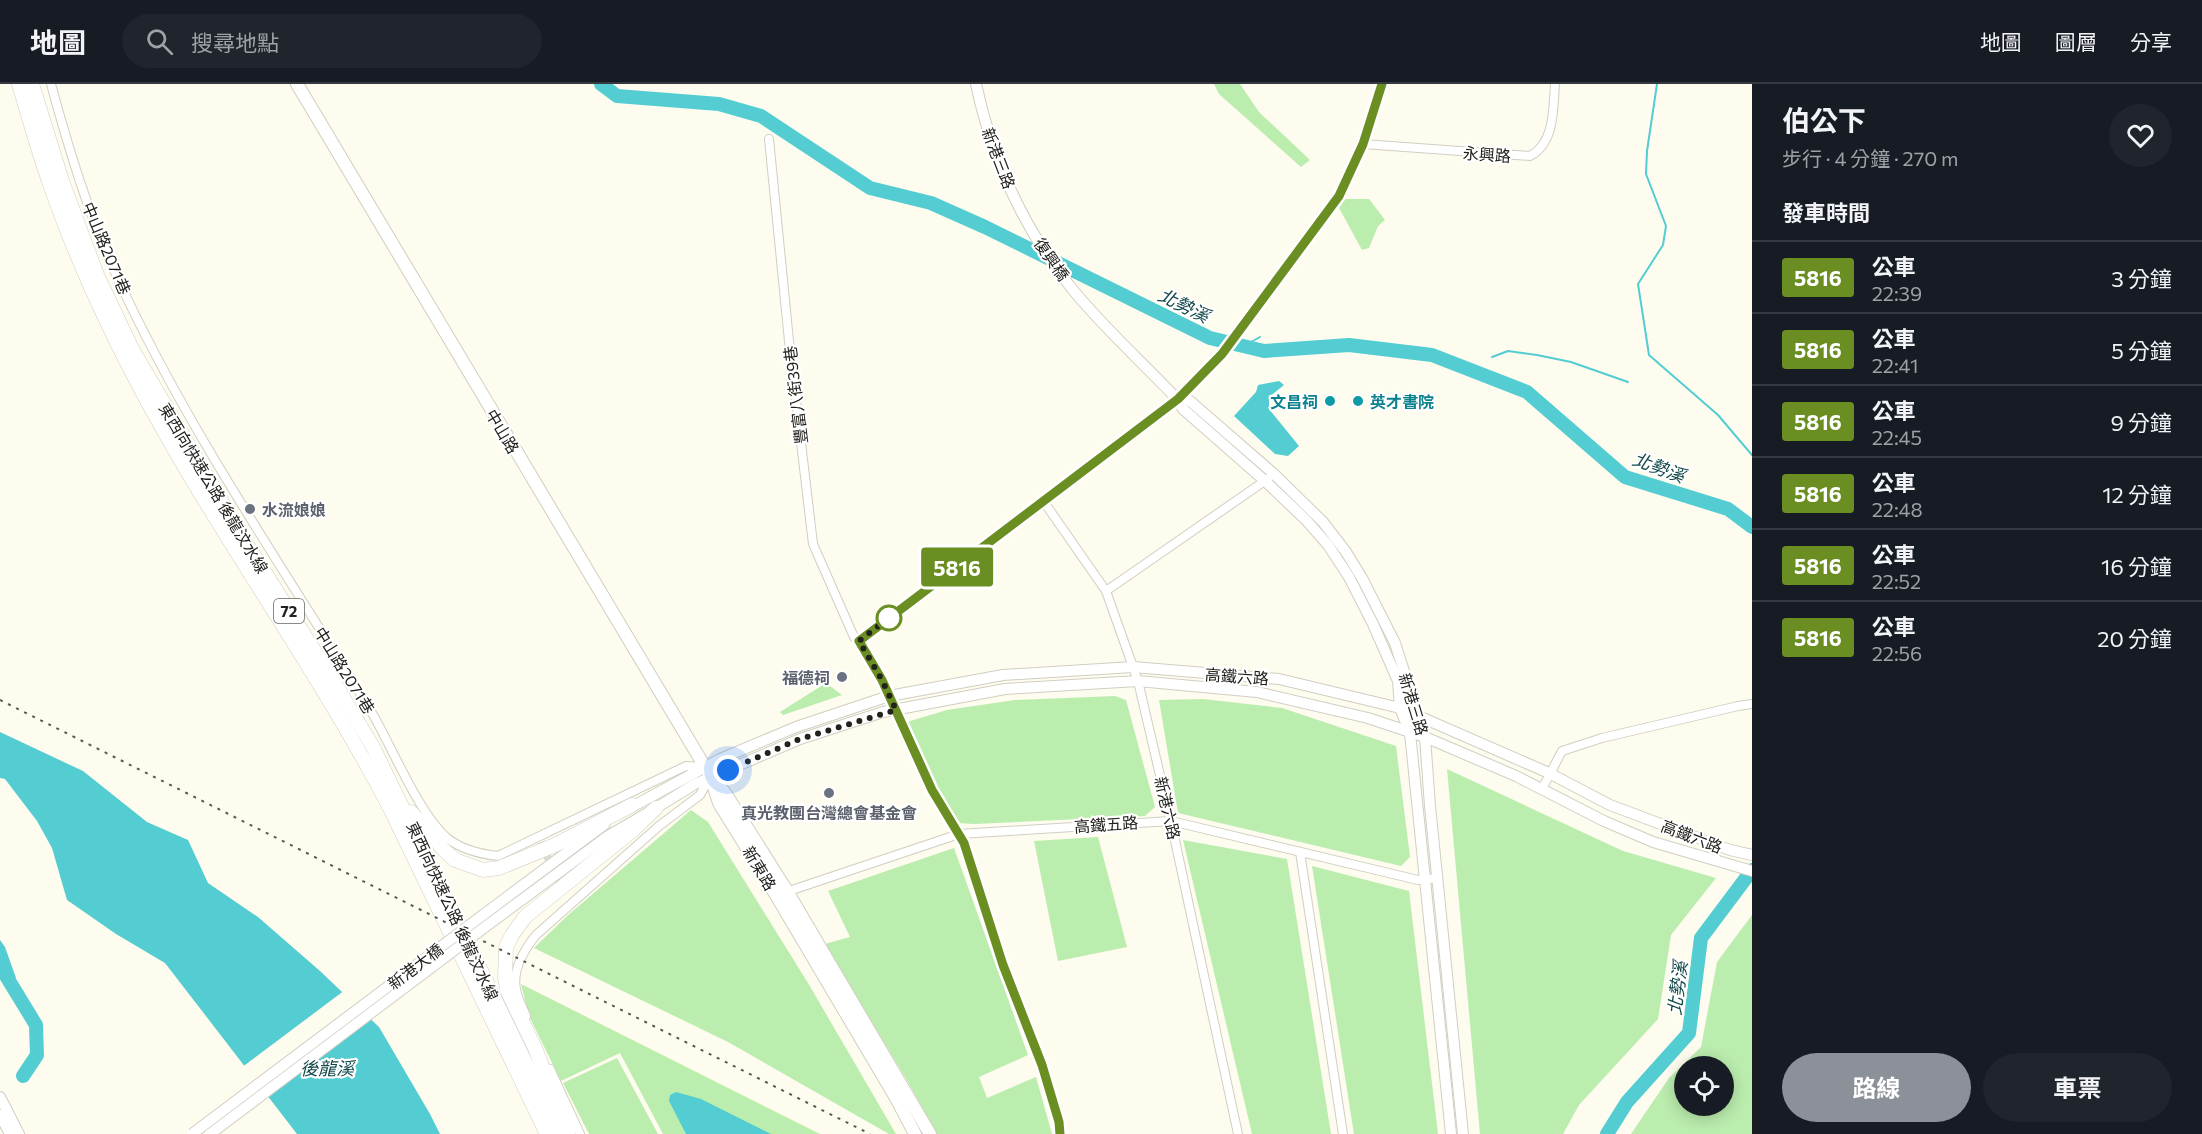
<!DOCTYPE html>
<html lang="zh-TW">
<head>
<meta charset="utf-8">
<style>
  :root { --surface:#171b24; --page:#20242c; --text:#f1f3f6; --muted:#9ea1a6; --line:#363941; --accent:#8c9099 }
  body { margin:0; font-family:Commissioner,"Noto Sans TC",sans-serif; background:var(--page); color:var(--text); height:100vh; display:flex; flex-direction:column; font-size:22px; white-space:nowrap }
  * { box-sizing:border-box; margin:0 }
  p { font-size:20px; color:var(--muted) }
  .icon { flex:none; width:33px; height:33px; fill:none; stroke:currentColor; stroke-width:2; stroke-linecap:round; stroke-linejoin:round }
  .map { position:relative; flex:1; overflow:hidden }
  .side { display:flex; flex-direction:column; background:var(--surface); width:450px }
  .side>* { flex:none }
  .badge { padding:0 12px; border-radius:4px; font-size:21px; line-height:39px }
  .fabs { position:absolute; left:1674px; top:972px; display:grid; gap:12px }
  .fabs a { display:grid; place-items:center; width:60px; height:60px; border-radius:50%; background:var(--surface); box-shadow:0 3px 15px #0003; font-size:30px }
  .you { position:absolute; width:30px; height:30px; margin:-15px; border:4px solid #fff; border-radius:50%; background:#1a73e8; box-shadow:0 0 0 9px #1a73e833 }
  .map>.badge { position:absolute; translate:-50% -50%; box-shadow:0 0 0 3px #fff }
  h2 { padding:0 30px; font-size:22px; line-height:54px }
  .round { display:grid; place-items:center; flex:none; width:63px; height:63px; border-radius:32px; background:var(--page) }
  .overview { display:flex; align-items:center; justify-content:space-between; height:102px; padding:0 30px }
  h1 { font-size:28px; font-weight:700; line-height:45px }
  .action { display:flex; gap:12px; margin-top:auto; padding:12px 30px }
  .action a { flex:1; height:69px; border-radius:36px; background:var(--accent); color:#fff; font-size:24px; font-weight:700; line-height:69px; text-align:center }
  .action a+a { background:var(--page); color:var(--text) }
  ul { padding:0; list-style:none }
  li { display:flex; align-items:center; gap:18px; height:72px; padding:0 30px; border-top:2px solid var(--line) }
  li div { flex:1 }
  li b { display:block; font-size:22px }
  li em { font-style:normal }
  li .badge { min-width:66px; font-weight:700; text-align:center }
  header { display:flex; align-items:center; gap:36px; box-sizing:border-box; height:84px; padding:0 30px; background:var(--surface); border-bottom:2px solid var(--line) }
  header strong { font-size:28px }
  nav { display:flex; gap:33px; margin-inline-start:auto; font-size:21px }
  .search { width:420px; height:54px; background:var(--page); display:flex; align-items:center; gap:15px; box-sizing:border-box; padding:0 21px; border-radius:33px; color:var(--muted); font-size:22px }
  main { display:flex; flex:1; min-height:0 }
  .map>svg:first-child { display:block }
</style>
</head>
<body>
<header>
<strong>地圖</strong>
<div class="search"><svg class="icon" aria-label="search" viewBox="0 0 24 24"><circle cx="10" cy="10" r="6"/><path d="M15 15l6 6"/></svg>搜尋地點</div>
<nav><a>地圖</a><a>圖層</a><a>分享</a></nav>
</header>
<main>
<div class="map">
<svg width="1752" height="1050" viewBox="0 0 1752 1050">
  <rect width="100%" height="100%" fill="#fefbef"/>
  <g fill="#bbedae" fill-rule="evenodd">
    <polygon points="1214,0 1240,0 1259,28 1310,76 1301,83 1219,10"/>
    <polygon points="1345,115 1369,115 1385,136 1378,142 1369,164 1362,166 1339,124"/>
    <polygon points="826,599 842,611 783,631 780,628"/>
    <polygon points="1115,612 1126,616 1155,723 1145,732 974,740 955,739 914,658 907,638 947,626 1015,616"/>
    <polygon points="1203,615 1282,624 1396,662 1410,773 1401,782 1178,729 1159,616"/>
    <polygon points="1447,685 1623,767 1716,794 1671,851 1658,935 1579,1021 1563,1050 1480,1050"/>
    <polygon points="691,726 708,738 808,899 896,1050 889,1050 728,958 534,864 567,832"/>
    <polygon points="1098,753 1127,863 1058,877 1034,757"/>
    <polygon points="1183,756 1287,775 1331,1050 1252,1050"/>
    <polygon points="954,764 1028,971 979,993 987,1014 1036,993 1052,1050 937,1050 908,998 825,860 850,853 828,807"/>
    <polygon points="1312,782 1409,807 1438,1050 1354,1050"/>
    <path d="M1752 831V1050H1631L1669 994 1701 963 1717 878ZM1684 982H1724V1022H1684Z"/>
    <polygon points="521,900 820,1050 663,1050 620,969 561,997 529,932"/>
    <polygon points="617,974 658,1050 589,1050 563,999"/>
  </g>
  <g fill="#53cdd1">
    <polygon points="1279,297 1284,301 1269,313 1269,325 1299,362 1288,372 1275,370 1234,332 1256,308 1258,301"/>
    <polygon points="0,648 83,687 147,738 188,756 208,799 258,833 320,887 379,943 430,1030 440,1050 297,1050 165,879 116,850 67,816 52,764 37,737 5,695 0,694"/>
    <polygon points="0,856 5,863 16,894 3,894 0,889"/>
    <polygon points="676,1008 701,1015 771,1050 686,1050 669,1017 670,1011"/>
  </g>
  <polygon fill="#fefbef" points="345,906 366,926 258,1006 241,984"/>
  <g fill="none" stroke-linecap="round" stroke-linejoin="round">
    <g stroke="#53cdd1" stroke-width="2">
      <polyline points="1657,0 1647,67 1646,90 1666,142 1663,161 1638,200 1649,271 1718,331 1752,371"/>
      <polyline points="1244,262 1260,253"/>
      <polyline points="1492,273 1508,267 1537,271 1571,278 1628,298"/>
    </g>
    <g stroke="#53cdd1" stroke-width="14">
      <polyline points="601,0 617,12 719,20 761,32 870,104 931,119 985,143 1210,254 1264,267 1349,261 1432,271 1527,308 1625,393 1728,425 1752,443"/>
      <polyline points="0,882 36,941 37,971 23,992"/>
      <polyline points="1607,1050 1627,1018 1689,949 1701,854 1752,786"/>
    </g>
    <polyline stroke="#dddacf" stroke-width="8" stroke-dasharray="8 4" stroke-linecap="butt" points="541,758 562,806"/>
    <defs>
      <g id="minor">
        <path d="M51 0C69 66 89 132 118 195 188 347 285 486 372 629 392 663 419 730 447 754 462 766 480 770 498 772L686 682 704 683"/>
        <polyline points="769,55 789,257 813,460 854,553 859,557 882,596 932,706 964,759 1003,881 1042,981 1059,1038 1060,1050"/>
        <path d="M1363 60 1530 72C1555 59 1553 25 1555 0"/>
        <polyline points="1044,418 1106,507 1138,597 1173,747 1238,1050"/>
        <polyline points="1106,507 1269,394"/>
        <polyline points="859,557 1178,316"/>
        <polyline points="1542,705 1562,667 1602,654 1738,622 1752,620"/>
        <polyline points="1300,768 1343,1050"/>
        <polyline points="783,809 959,750 1171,737 1418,796 1438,794"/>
        <path d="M526 932C523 924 517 914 516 905 512 885 524 866 536 851L659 742 700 711 710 693"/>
        <polyline points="550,985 580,1050"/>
      </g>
      <g id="tertiary">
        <path d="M976 0C992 75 1024 146 1073 206 1105 245 1143 279 1178 316L1183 325 1265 397 1306 436 1328 461 1349 493 1373 540 1398 597 1400 624 1410 649 1451 1050"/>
        <polyline points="1178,316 1190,317 1274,390 1323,438 1346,468 1362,494 1395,559 1425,653 1430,722 1463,1050"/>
        <polyline points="1178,316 1222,269 1339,112 1363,60 1382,0"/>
        <polyline points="628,725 720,675 796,643 889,612 1003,591 1133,583 1279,595 1400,624 1549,689 1610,721 1730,766 1752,771"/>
        <polyline points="483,831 605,740"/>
        <polyline points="489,840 608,752 656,724 695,700 800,655 883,628 1005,605 1138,597 1257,608 1368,634 1425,653 1516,692 1604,737 1653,758 1752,787"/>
        <polyline points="0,1013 19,1050"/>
        <polyline points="0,1031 10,1050"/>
      </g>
      <g id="secondary">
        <polyline points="297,0 705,683 727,712 787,807 930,1050"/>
        <polyline points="712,697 719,719 776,811 896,1014 915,1050"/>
      </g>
      <g id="trunk">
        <path d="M19 0C29 33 38 67 50 100 73 167 103 233 136 296 213 443 314 578 391 726L547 1050"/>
        <polyline points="32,0 62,97 97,191 132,265 248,462 329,590 373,663 560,1050"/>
        <polyline points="411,728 444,766 455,776 483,786 499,784 555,761 632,721"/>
        <polyline points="568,1048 535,964 507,906 505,893 506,863 512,851 525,833 633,746 656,724"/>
      </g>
    </defs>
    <use href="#minor" stroke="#d1cec2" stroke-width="10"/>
    <use href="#tertiary" stroke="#d1cec2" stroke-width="12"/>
    <use href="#secondary" stroke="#d1cec2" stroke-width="14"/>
    <use href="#trunk" stroke="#d1cec2" stroke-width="15"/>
    <use href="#minor" stroke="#fff" stroke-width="8"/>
    <use href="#tertiary" stroke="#fff" stroke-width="10"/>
    <use href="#secondary" stroke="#fff" stroke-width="12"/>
    <use href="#trunk" stroke="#fff" stroke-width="14"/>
    <polyline stroke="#5a5851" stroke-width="2" stroke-dasharray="3 6" stroke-linecap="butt" points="0,616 870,1050"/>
    <defs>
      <g id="tertiary-bridge">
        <polyline points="192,1050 483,831"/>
        <polyline points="210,1050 489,840"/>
      </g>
    </defs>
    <use href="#tertiary-bridge" stroke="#d1cec2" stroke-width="12" stroke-linecap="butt"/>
    <use href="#tertiary-bridge" stroke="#fff" stroke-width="10"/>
  </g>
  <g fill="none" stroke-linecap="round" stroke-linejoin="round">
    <defs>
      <polyline id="line" points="1060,1050 1059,1038 1042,981 1003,881 964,759 932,706 882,596 859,557 1178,315 1222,270 1339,112 1363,60 1382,0"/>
    </defs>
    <use href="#line" stroke="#fff" stroke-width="14"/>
    <use href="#line" stroke="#6b8e23" stroke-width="9"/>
    <polyline stroke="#22211c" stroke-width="6" stroke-dasharray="0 10.8" points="728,686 800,655 896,626 882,596 859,557 894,530 889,534"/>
  </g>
  <g fill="#0f9aa8" stroke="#fff" stroke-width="2">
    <circle cx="1330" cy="317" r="6"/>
    <circle cx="1358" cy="317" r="6"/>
  </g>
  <g fill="#6b7280" stroke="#fff" stroke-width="2">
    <circle cx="250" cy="425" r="6"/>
    <circle cx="842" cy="593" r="6"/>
    <circle cx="829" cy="709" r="6"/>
  </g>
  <circle fill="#fff" stroke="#6b8e23" stroke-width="3" cx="889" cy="534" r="12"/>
  <g text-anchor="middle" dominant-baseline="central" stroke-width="4.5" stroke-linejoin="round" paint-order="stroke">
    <rect fill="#fff" stroke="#646460" stroke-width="1.5" x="274" y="515" width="30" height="24" rx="4.5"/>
    <g font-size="15" font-weight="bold" fill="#22211c">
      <text x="289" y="527">72</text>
    </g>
    <g font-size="16" fill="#22211c" stroke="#fff">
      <text transform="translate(1487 70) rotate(4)">永興路</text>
      <text transform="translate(999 74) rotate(69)">新港三路</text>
      <text transform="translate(107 164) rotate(67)">中山路2071巷</text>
      <text transform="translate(1052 175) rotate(55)">復興橋</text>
      <text transform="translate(795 311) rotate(-97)">豐富八街39巷</text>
      <text transform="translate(503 347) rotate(59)">中山路</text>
      <text transform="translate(214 404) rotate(59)">東西向快速公路 後龍汶水線</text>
      <text transform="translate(345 586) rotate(58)">中山路2071巷</text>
      <text transform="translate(1237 592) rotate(4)">高鐵六路</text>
      <text transform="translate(1414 620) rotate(73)">新港三路</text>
      <text transform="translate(1168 724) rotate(77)">新港六路</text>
      <text transform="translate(1106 740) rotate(-4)">高鐵五路</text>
      <text transform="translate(1692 752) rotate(21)">高鐵六路</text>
      <text transform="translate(760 784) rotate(59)">新東路</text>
      <text transform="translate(453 827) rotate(65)">東西向快速公路 後龍汶水線</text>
      <text transform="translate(415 882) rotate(-37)">新港大橋</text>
    </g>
    <g font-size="16" font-weight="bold" fill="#0d838f" stroke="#fff" text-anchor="end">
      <text x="1318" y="317">文昌祠</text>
      <text x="1370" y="317" text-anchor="start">英才書院</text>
    </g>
    <g font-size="16" font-weight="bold" fill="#5b616d" stroke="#fff" text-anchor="start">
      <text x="262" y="425">水流娘娘</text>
      <text x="830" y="593" text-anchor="end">福德祠</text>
      <text x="829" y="728" text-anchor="middle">真光教團台灣總會基金會</text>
    </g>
    <g font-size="18" font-style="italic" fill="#12484a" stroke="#fff">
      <text transform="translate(1184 221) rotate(26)">北勢溪</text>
      <text transform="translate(1659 383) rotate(20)">北勢溪</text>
      <text transform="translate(1677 904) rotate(-83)">北勢溪</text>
      <text x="327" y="984">後龍溪</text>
    </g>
  </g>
</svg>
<div class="fabs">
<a><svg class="icon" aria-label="locate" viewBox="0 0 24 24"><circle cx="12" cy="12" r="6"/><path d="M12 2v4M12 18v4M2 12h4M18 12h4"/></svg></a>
</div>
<div class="you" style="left:728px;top:686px"></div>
<b class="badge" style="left:957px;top:483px;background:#6b8e23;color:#fff">5816</b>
</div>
<section class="side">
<div class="overview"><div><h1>伯公下</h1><p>步行 · 4 分鐘 · 270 m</p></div><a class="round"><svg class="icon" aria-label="heart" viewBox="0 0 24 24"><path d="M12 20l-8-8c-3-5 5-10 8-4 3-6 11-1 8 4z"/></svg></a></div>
<h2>發車時間</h2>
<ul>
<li><span class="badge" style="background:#6b8e23;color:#fff">5816</span><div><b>公車</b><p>22:39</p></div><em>3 分鐘</em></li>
<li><span class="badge" style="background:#6b8e23;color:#fff">5816</span><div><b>公車</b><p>22:41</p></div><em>5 分鐘</em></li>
<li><span class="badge" style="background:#6b8e23;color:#fff">5816</span><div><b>公車</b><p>22:45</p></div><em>9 分鐘</em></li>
<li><span class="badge" style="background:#6b8e23;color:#fff">5816</span><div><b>公車</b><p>22:48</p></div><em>12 分鐘</em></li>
<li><span class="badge" style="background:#6b8e23;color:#fff">5816</span><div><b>公車</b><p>22:52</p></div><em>16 分鐘</em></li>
<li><span class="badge" style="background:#6b8e23;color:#fff">5816</span><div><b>公車</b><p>22:56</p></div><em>20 分鐘</em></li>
</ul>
<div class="action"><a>路線</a><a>車票</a></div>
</section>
</main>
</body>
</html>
